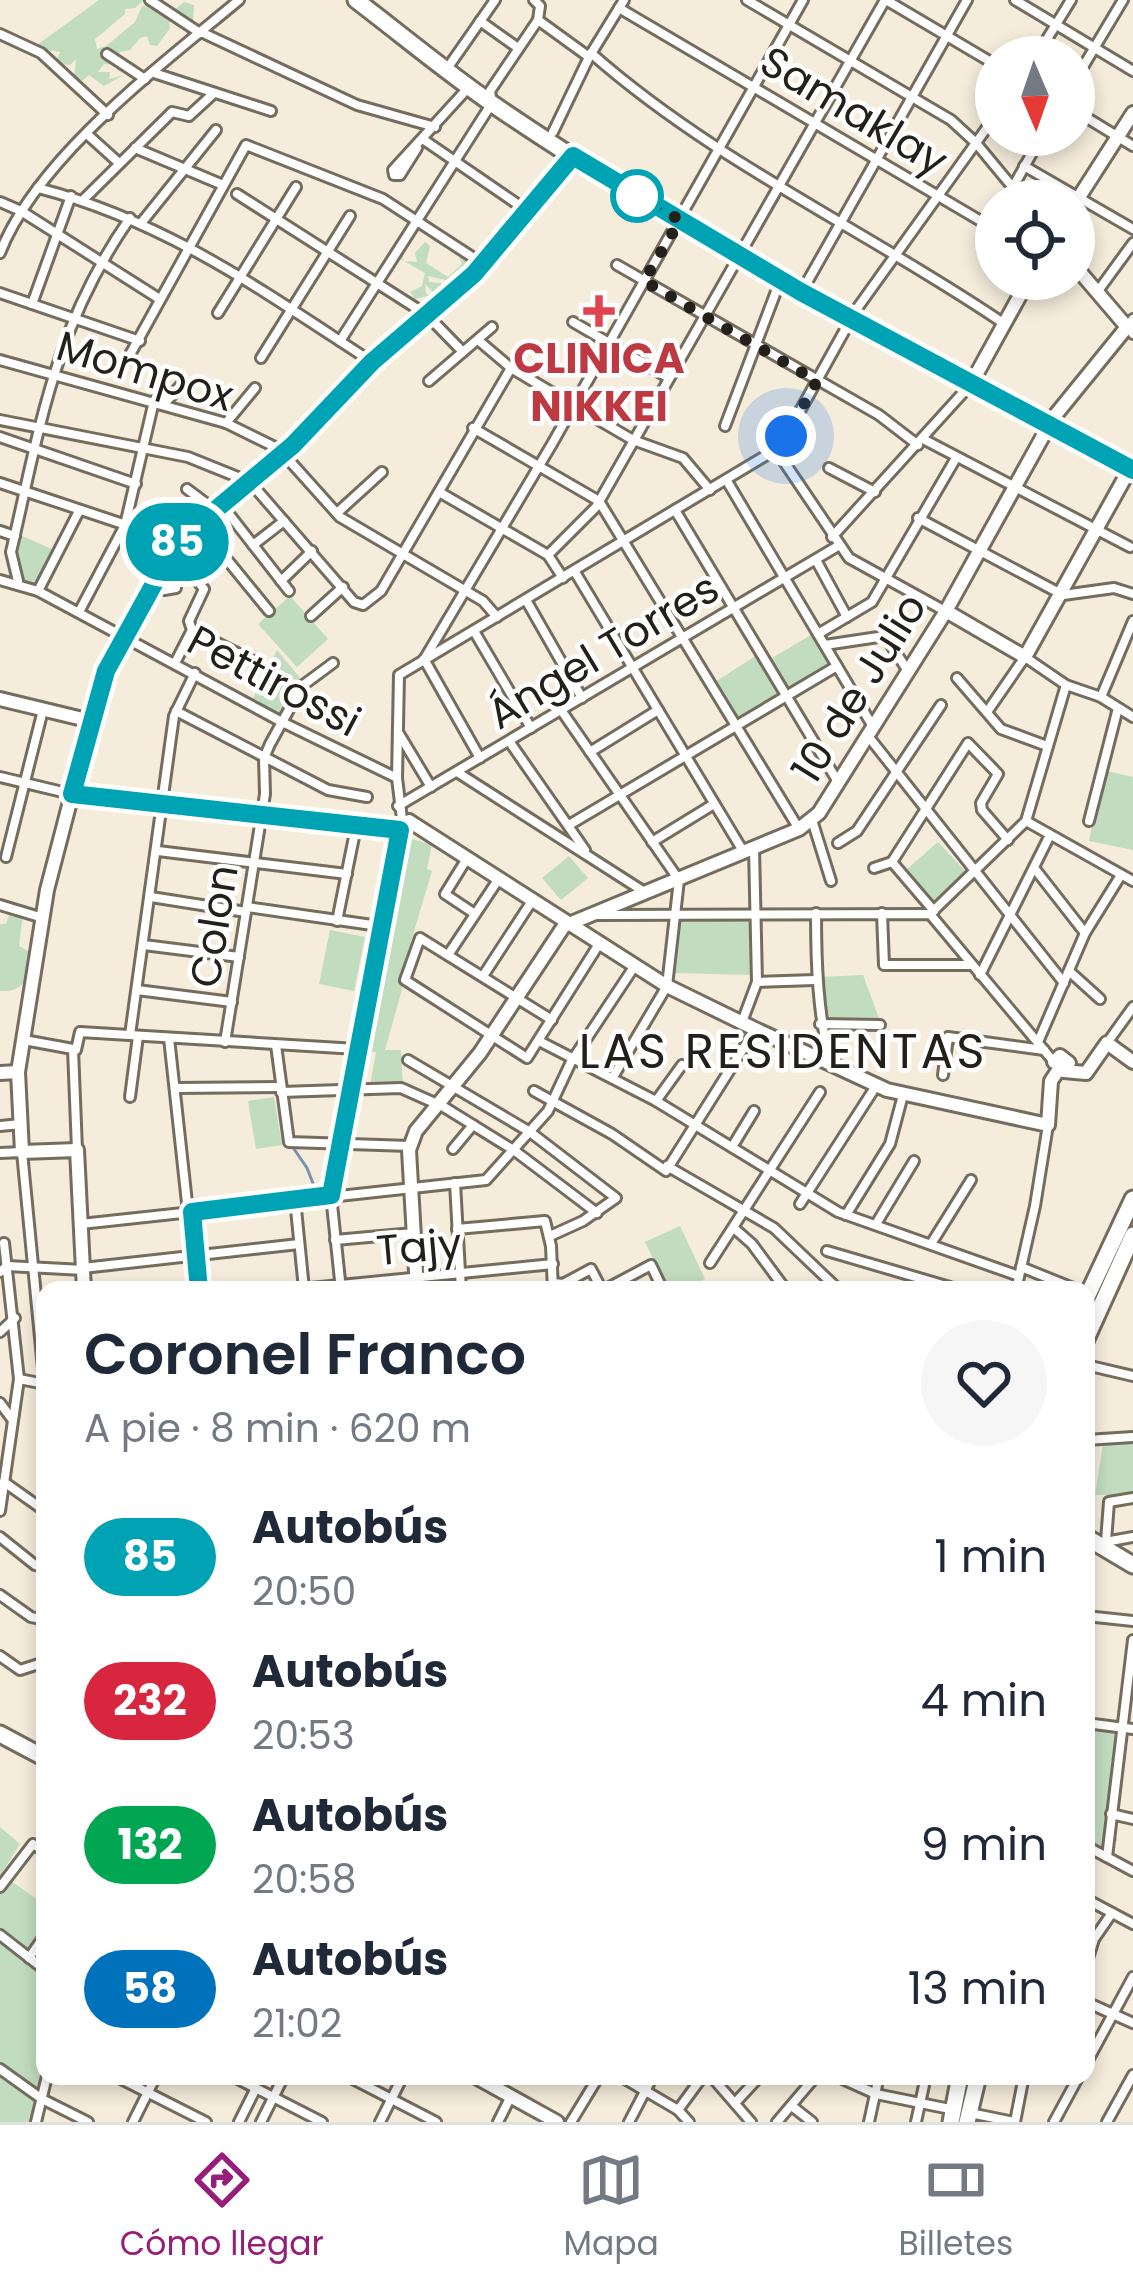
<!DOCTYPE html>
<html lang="es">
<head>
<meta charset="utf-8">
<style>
  :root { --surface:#fff; --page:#f6f6f7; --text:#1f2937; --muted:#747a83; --line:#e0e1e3; --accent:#961e7a }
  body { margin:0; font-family:Poppins,sans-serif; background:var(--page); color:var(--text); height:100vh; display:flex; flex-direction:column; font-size:45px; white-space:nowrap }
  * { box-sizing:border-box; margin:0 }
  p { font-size:39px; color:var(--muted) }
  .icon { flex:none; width:66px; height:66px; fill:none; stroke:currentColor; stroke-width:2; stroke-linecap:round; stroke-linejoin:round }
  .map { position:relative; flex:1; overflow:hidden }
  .drawer { position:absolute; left:36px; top:1281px; width:1059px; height:804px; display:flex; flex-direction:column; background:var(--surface); border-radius:24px; box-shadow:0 6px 18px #0003 }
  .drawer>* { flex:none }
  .badge { padding:0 24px; border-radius:39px; font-size:42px; line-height:78px }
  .needle { width:78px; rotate:178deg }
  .controls { position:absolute; left:975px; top:36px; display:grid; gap:24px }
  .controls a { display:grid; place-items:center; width:120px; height:120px; border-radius:50%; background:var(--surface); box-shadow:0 6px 18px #0003; font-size:60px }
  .you { position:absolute; width:60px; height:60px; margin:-30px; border:9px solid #fff; border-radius:50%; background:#1a73e8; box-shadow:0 0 0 18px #1a73e833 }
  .map>.badge { position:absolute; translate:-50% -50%; box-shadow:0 0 0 6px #fff }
  .round { display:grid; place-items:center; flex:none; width:126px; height:126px; border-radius:63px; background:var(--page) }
  .head { display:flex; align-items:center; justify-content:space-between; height:204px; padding:0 48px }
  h1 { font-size:57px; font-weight:600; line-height:90px }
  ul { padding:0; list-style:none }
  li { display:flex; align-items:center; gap:36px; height:144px; padding:0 48px }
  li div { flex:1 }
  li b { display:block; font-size:45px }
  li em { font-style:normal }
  li .badge { min-width:132px; font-weight:700; text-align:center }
  .tabs { display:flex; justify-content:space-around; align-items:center; height:168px; border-top:3px solid var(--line); background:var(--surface); font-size:33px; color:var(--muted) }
  .tabs a { display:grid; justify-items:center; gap:6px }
  .tabs .current { color:var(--accent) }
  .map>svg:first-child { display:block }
</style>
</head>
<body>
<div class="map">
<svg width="1133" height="2122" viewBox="0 0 1133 2122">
  <rect width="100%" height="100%" fill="#f5ecdb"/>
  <g fill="#c1dcbf">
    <polygon points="99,0 144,0 135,8 125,9 125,14 95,39 97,49 106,46 135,22 142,6 152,5 154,0 160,1 164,14 168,15 184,2 194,5 193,24 169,22 170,28 157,46 150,45 147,36 140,38 130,50 120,52 117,58 125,69 118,71 116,65 104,64 98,72 110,72 109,79 124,75 104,86 89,75 82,81 91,83 74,79 76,59 70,65 60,64 57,59 60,52 37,48 37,45"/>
    <polygon points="425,242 430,246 426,263 448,277 462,264 457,251 472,260 471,270 458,283 428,276 429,282 441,283 445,292 439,298 425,284 426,293 436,301 428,305 421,303 430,302 427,296 415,299 410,292 422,286 425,273 399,258 403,252 403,261 417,262 415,253"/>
    <polygon points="22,536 52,549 36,586 21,579 13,555"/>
    <polygon points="290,596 328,639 297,667 258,624"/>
    <polygon points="811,635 829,665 789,688 772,658"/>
    <polygon points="277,650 300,678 280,716 253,698"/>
    <polygon points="757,655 781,695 737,718 715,682"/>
    <polygon points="1103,770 1133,777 1133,850 1089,841"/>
    <polygon points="403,837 432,844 427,869 432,871 402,971 404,982 385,1050 401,1050 403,1085 370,1086 376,1052 360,1051"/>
    <polygon points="938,842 967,873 935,902 906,870"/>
    <polygon points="569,856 588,878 561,900 542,878"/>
    <path d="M10 911 23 914 19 946 35 955C28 979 24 992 0 991V924H6Z"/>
    <polygon points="680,918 754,918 753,975 672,973"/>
    <polygon points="330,930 365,937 354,991 319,984"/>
    <polygon points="863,975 880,1021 824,1022 819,977"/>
    <polygon points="274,1097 282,1145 256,1149 248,1101"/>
    <polygon points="680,1226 705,1279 682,1290 668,1290 645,1242"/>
    <polygon points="1133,1443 1133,1495 1095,1495 1103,1444"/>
    <polygon points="1086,1728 1119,1731 1105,1851 1086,1842"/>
    <polygon points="0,1827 20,1844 1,1874 45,1905 45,1929 24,1959 45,1976 45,2061 32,2122 0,2122"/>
  </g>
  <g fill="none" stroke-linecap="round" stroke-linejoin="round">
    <g stroke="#7c90b0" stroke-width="3">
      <polyline points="292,1146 307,1168 316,1191"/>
      <polyline points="1114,1835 1115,1840"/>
    </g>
    <defs>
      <g id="minor">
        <polyline points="150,0 200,33"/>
        <polyline points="747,0 951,120 976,143 1024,201"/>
        <polyline points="886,0 996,65"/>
        <polyline points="1015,0 1133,71"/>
        <polyline points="619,8 996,230"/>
        <polyline points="538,20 589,57"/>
        <polyline points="480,21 518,48"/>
        <polyline points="201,32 357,105 435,127"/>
        <polyline points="0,34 41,53 108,115"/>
        <path d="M591 53C714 162 868 231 1003 323"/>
        <polyline points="107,54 145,79"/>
        <polyline points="1036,57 1071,0"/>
        <polyline points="451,63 495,0"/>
        <polyline points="154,73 271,111"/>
        <polyline points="1074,82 1123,0"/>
        <polyline points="1074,110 1133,146"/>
        <polyline points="553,132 589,57 624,0"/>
        <polyline points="88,135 119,163"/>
        <polyline points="424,140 526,210"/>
        <polyline points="135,148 223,185"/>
        <polyline points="417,148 400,175 394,175 393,170 468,88"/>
        <polyline points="1024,166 1133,229"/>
        <polyline points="1013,187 1042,135"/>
        <path d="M38 188C166 221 263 291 372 362"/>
        <polyline points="237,194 427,315 463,352"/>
        <polyline points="83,200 172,112 189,116 214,93"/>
        <polyline points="0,202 21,211 158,298"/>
        <polyline points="142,222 216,130"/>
        <path d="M0 253C37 158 161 65 239 0"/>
        <polyline points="617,265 879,415 918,445"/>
        <polyline points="806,284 967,0"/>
        <polyline points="1098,291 1133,243"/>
        <polyline points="0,293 140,341"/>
        <polyline points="32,304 71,196"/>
        <polyline points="218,313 296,187"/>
        <polyline points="1133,319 1127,327 1133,334"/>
        <polyline points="573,322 669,378"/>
        <polyline points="478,340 511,368 573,405 633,440 683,458 710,490"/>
        <polyline points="340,341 492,103 490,91 538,20 540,6 534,0"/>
        <polyline points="261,358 350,216"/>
        <polyline points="0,360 226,423 279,449 340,517 483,601 497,617"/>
        <polyline points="127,360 246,145 383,199 483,264"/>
        <polyline points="429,381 492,327"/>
        <polyline points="164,404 182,384"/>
        <polyline points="0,420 188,457 250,482 354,602 363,605 381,591 511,368"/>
        <polyline points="226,423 255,388"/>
        <polyline points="725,426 780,281"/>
        <polyline points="473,428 599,501 799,829"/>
        <polyline points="0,437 136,484"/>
        <polyline points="923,439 1130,547"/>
        <polyline points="776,450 849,558 945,611"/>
        <polyline points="829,468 875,492"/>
        <polyline points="727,481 872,725"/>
        <polyline points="0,483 177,542"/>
        <polyline points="187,489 215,510"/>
        <polyline points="439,492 548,555 563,578"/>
        <polyline points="222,505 289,591"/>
        <polyline points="675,510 838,782"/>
        <polyline points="337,513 382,472"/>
        <polyline points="918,518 1063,595 1114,588 1133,594"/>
        <polyline points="198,524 269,611"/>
        <polyline points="0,531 15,536"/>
        <polyline points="832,537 971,384"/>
        <polyline points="253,545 284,521"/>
        <polyline points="172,550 204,589 189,621 192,630 175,663"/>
        <polyline points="548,555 596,507 885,0"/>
        <polyline points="816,560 847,617"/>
        <polyline points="575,572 743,851"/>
        <polyline points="0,580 38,591 282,722 397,778"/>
        <path d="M18 581 11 552C40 427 54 327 130 218"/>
        <polyline points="281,581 312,551"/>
        <polyline points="154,585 164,590 176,588"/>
        <polyline points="38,591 79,511"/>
        <polyline points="526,600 582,698"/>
        <polyline points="79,612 125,525 154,401"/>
        <polyline points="311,616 343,587"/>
        <polyline points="192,630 259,664"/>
        <polyline points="474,631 531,728"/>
        <polyline points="818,634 872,602 956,458"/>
        <polyline points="825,645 885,636 908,671"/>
        <polyline points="425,658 552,444 803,0"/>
        <polyline points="424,659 480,758"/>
        <polyline points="957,678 1001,729 1047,746"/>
        <polyline points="1101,697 1133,621"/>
        <polyline points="561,710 679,880 667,986 613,1077"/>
        <polyline points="176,711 328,790 367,797"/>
        <polyline points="987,712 1025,657 1066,685 1101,697 1133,717"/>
        <polyline points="398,732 431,787"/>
        <polyline points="868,736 1064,983"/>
        <polyline points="509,741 585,850"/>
        <polyline points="590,752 658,710"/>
        <polyline points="457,772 646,893"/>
        <polyline points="0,777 71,794"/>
        <polyline points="398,806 838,546"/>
        <polyline points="402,819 397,778 399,675 780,447 856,310 996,115"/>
        <polyline points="812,820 831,881"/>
        <polyline points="1026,821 1133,881"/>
        <polyline points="1089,821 1118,708"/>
        <polyline points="569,825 837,666"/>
        <polyline points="652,842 714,804"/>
        <polyline points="838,843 857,831 941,705"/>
        <polyline points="158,851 347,874"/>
        <polyline points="6,857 43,710"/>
        <polyline points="466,860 445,894 475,914"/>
        <polyline points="892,862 968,743 998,774 981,803 982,810 1008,840"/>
        <polyline points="892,862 934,911"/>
        <polyline points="874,868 892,862"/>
        <polyline points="1035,869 1085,933"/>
        <polyline points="151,897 246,912"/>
        <polyline points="0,905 43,918"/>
        <polyline points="247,907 379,926"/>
        <path d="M816 913C816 965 818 1013 830 1064"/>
        <polyline points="882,913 884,965 970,965"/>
        <polyline points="930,914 1026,821 1066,685"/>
        <polyline points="598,915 930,914 1054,1062"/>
        <polyline points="337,921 356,827"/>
        <polyline points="144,945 239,957"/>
        <polyline points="448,955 498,880"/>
        <polyline points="1069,971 1100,999"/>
        <polyline points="980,975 1050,835"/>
        <polyline points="483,976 532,901"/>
        <polyline points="757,982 815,980"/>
        <polyline points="137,990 232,1002"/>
        <polyline points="552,1020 420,938 405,980 527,1058 599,944"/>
        <polyline points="742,1022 757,982 754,848"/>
        <polyline points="820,1024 880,1025"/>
        <polyline points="130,1035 174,716 195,673"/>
        <polyline points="169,1038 188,1212"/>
        <polyline points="24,1040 73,1049"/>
        <polyline points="539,1041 656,1101 838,1212 1019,1276"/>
        <polyline points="225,1042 265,794 264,758 270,744 302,686 333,663"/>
        <polyline points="1038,1042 1085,933 1121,875"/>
        <polyline points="1107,1043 1133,1007"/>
        <polyline points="276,1045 289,1142 410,1146"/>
        <polyline points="408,1060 530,1132 616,1198 583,1221 550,1236"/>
        <polyline points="943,1075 948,1037 1044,1050"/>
        <polyline points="175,1088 281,1087"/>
        <polyline points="534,1091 612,1134 666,1171 755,1030"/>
        <polyline points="281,1092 401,1088 437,1104"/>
        <polyline points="130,1097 138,1036"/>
        <polyline points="656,1101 682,1065"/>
        <polyline points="439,1104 515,1151 597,1213"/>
        <polyline points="0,1126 21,1124"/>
        <polyline points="732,1147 754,1111"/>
        <polyline points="453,1149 473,1125"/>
        <polyline points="77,1150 73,1049 76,1050 80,1032 357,1049"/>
        <polyline points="0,1153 22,1152 45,1389"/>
        <polyline points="667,1166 774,1228 839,1290"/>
        <polyline points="455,1183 461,1290"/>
        <polyline points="295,1199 304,1289"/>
        <polyline points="800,1204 876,1086"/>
        <polyline points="192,1212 199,1290"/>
        <polyline points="846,1215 890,1144 903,1095"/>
        <polyline points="81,1224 486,1180 548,1111 571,1062 634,967"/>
        <polyline points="876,1224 914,1161"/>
        <polyline points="457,1229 545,1221 551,1246 553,1290"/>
        <polyline points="735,1229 752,1244 786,1290"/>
        <polyline points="335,1240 414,1233"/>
        <polyline points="931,1244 971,1180"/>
        <polyline points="827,1251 960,1290"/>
        <polyline points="710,1263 820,1092"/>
        <polyline points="1021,1267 1078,1290"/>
        <polyline points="83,1268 299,1244"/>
        <polyline points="0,1272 7,1266 84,1270"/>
        <polyline points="554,1283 563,1284 591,1269 602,1290"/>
        <polyline points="290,1290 553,1264"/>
        <polyline points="341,1290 331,1195 400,830"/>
        <polyline points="604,1290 651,1265 663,1290"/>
        <polyline points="1016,1290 1035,1206 1048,1125"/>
        <polyline points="0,1332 15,1318"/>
        <polyline points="1086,1365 1133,1376"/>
        <polyline points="19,1379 45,1384"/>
        <polyline points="0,1403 12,1419"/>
        <polyline points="1086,1440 1133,1437"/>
        <polyline points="4,1482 45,1511"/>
        <polyline points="0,1511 19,1379 4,1243"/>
        <polyline points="0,1537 35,1565 45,1567"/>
        <polyline points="1106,1541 1109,1502 1133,1498"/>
        <polyline points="1105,1542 1133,1537"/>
        <polyline points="0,1595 31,1617 45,1620"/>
        <polyline points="1086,1616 1133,1621"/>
        <polyline points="1086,1634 1088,1617"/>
        <polyline points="0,1656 20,1670 45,1662"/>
        <polyline points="1086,1723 1133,1729"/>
        <polyline points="1111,1814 1133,1819"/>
        <polyline points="1086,1846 1133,1871"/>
        <polyline points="1107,1857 1133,1640"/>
        <polyline points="0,1887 33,1844 45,1852"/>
        <polyline points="1086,1899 1133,1924"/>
        <polyline points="0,1935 45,1970"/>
        <polyline points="29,1958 45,1935"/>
        <polyline points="1086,1965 1094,1939 1112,1913"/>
        <polyline points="1086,2002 1133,2023"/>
        <polyline points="1086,2064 1133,1977"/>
        <polyline points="0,2069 42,2099 88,2122"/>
        <polyline points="115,2076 206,2122"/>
        <polyline points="177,2076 179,2077"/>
        <polyline points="232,2076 322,2122"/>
        <polyline points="347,2076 436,2122"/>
        <polyline points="620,2076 678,2110 689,2122"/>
        <polyline points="711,2076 751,2122"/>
        <polyline points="836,2076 876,2094 955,2110"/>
        <polyline points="735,2103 760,2076"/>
        <polyline points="793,2107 812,2122"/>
        <polyline points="678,2110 703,2076"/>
        <polyline points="970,2113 1014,2122"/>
        <polyline points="36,2122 47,2076"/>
        <polyline points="133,2122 156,2076"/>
        <polyline points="239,2122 256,2088"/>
        <polyline points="261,2122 284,2076"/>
        <polyline points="380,2122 403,2076"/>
        <polyline points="498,2122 510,2098"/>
        <polyline points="571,2122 599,2076"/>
        <polyline points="629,2122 653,2076"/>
        <polyline points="777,2122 816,2076"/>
        <polyline points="869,2122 879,2076"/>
        <polyline points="916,2122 926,2076"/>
        <polyline points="1015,2122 1024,2076"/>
        <polyline points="1054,2122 1079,2076"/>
        <polyline points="1107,2122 1133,2075"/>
      </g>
      <g id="major">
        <polyline points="1074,205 1133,113"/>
        <polyline points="971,384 1029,279"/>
        <polyline points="946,611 1025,657 1132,465"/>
        <polyline points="0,699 91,721"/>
        <polyline points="72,794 261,817 398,828"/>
        <polyline points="409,821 667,986 755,1029 887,1090 1048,1125 1051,1081 1059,1069"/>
        <polyline points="1054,1062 1060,1056 1069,1063 1064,1071"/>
        <polyline points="1064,1071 1086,1073 1107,1043 1133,1062"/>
        <polyline points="0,1073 18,1072"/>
        <polyline points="84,1290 77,1150 22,1152 18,1072 47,890 91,721 106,672 124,637 177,542 293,445 337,403 372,362 474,274 573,156"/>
        <polyline points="417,1290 409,1150 416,1131 480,1053 564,926 799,829 819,813 946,611 1053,418 1127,327 1074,265"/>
        <polyline points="474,2076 557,2122"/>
      </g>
      <g id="highway">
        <path d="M356 0C402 35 446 72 494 105 697 244 917 353 1133 470"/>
        <polyline points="1086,1299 1133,1199"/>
        <polyline points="1086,1339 1133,1235"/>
        <polyline points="1086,1537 1133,1565"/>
        <polyline points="0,1734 45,1758"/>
        <polyline points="951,2122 960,2076"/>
        <polyline points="967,2122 978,2076"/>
      </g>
    </defs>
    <use href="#minor" stroke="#746c5d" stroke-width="14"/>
    <use href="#major" stroke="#746c5d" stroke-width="18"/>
    <use href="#highway" stroke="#746c5d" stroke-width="21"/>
    <use href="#minor" stroke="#fff" stroke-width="8"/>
    <use href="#major" stroke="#fff" stroke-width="12"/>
    <use href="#highway" stroke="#fff" stroke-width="15"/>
  </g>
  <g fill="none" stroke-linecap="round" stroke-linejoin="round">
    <defs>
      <polyline id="line" points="199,1290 192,1212 331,1195 400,830 72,794 106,671 177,542 293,445 372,362 474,274 573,156 801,292 1133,470"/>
    </defs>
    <use href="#line" stroke="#fff" stroke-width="27"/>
    <use href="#line" stroke="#00a3b4" stroke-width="18"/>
    <polyline stroke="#23201a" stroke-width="12" stroke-dasharray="0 21.6" points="637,196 680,220 644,281 817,381 786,436"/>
  </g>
  <circle fill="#fff" stroke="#00a3b4" stroke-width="6" cx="637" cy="196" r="24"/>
  <path fill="#e0444e" stroke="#fff" stroke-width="4.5" d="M593 293h12v12h12v12h-12v12h-12v-12h-12v-12h12z"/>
  <g text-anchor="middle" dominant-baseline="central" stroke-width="9" stroke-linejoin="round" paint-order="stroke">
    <g font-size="42" fill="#23201a" stroke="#fff">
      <text transform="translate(854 111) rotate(31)">Samaklay</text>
      <text transform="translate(145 371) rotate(17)">Mompox</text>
      <text transform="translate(603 651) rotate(-31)">Ángel Torres</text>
      <text transform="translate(274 681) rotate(28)">Pettirossi</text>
      <text transform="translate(859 688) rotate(-58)">10 de Julio</text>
      <text transform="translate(214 926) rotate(-81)">Colon</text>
      <text transform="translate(419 1247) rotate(-5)">Tajy</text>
    </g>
    <g font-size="42" font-weight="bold" fill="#be3a42" stroke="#fff">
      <text x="599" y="358">CLINICA<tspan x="599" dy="48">NIKKEI</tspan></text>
    </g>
    <g font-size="48" letter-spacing="3" fill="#23201a" stroke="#fff">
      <text x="783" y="1051">LAS RESIDENTAS</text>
    </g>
  </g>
</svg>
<div class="controls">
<a><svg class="needle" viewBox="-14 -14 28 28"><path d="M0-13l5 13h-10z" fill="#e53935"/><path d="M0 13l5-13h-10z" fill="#747a83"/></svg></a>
<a><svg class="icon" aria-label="locate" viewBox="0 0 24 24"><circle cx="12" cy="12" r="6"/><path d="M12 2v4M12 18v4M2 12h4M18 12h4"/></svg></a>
</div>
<div class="you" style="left:786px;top:436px"></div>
<b class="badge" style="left:177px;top:542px;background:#00a3b4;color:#fff">85</b>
<section class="drawer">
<div class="head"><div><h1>Coronel Franco</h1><p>A pie · 8 min · 620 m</p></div><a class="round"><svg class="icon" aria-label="heart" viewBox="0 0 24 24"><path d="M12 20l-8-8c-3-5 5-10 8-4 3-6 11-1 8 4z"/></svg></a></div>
<ul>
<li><span class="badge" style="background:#00a3b4;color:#fff">85</span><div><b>Autobús</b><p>20:50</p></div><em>1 min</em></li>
<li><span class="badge" style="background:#d7263d;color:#fff">232</span><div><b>Autobús</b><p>20:53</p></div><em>4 min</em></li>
<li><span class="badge" style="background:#00a651;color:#fff">132</span><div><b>Autobús</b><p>20:58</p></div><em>9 min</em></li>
<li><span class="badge" style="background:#0072bc;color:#fff">58</span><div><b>Autobús</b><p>21:02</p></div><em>13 min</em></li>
</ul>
</section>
</div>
<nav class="tabs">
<a class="current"><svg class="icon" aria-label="directions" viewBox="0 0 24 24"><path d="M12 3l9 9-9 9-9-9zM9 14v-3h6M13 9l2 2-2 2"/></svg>Cómo llegar</a>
<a><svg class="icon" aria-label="map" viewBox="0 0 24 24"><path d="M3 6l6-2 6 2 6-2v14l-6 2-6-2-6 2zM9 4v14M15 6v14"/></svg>Mapa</a>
<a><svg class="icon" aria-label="tickets" viewBox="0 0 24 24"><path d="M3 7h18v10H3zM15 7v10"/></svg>Billetes</a>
</nav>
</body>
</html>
